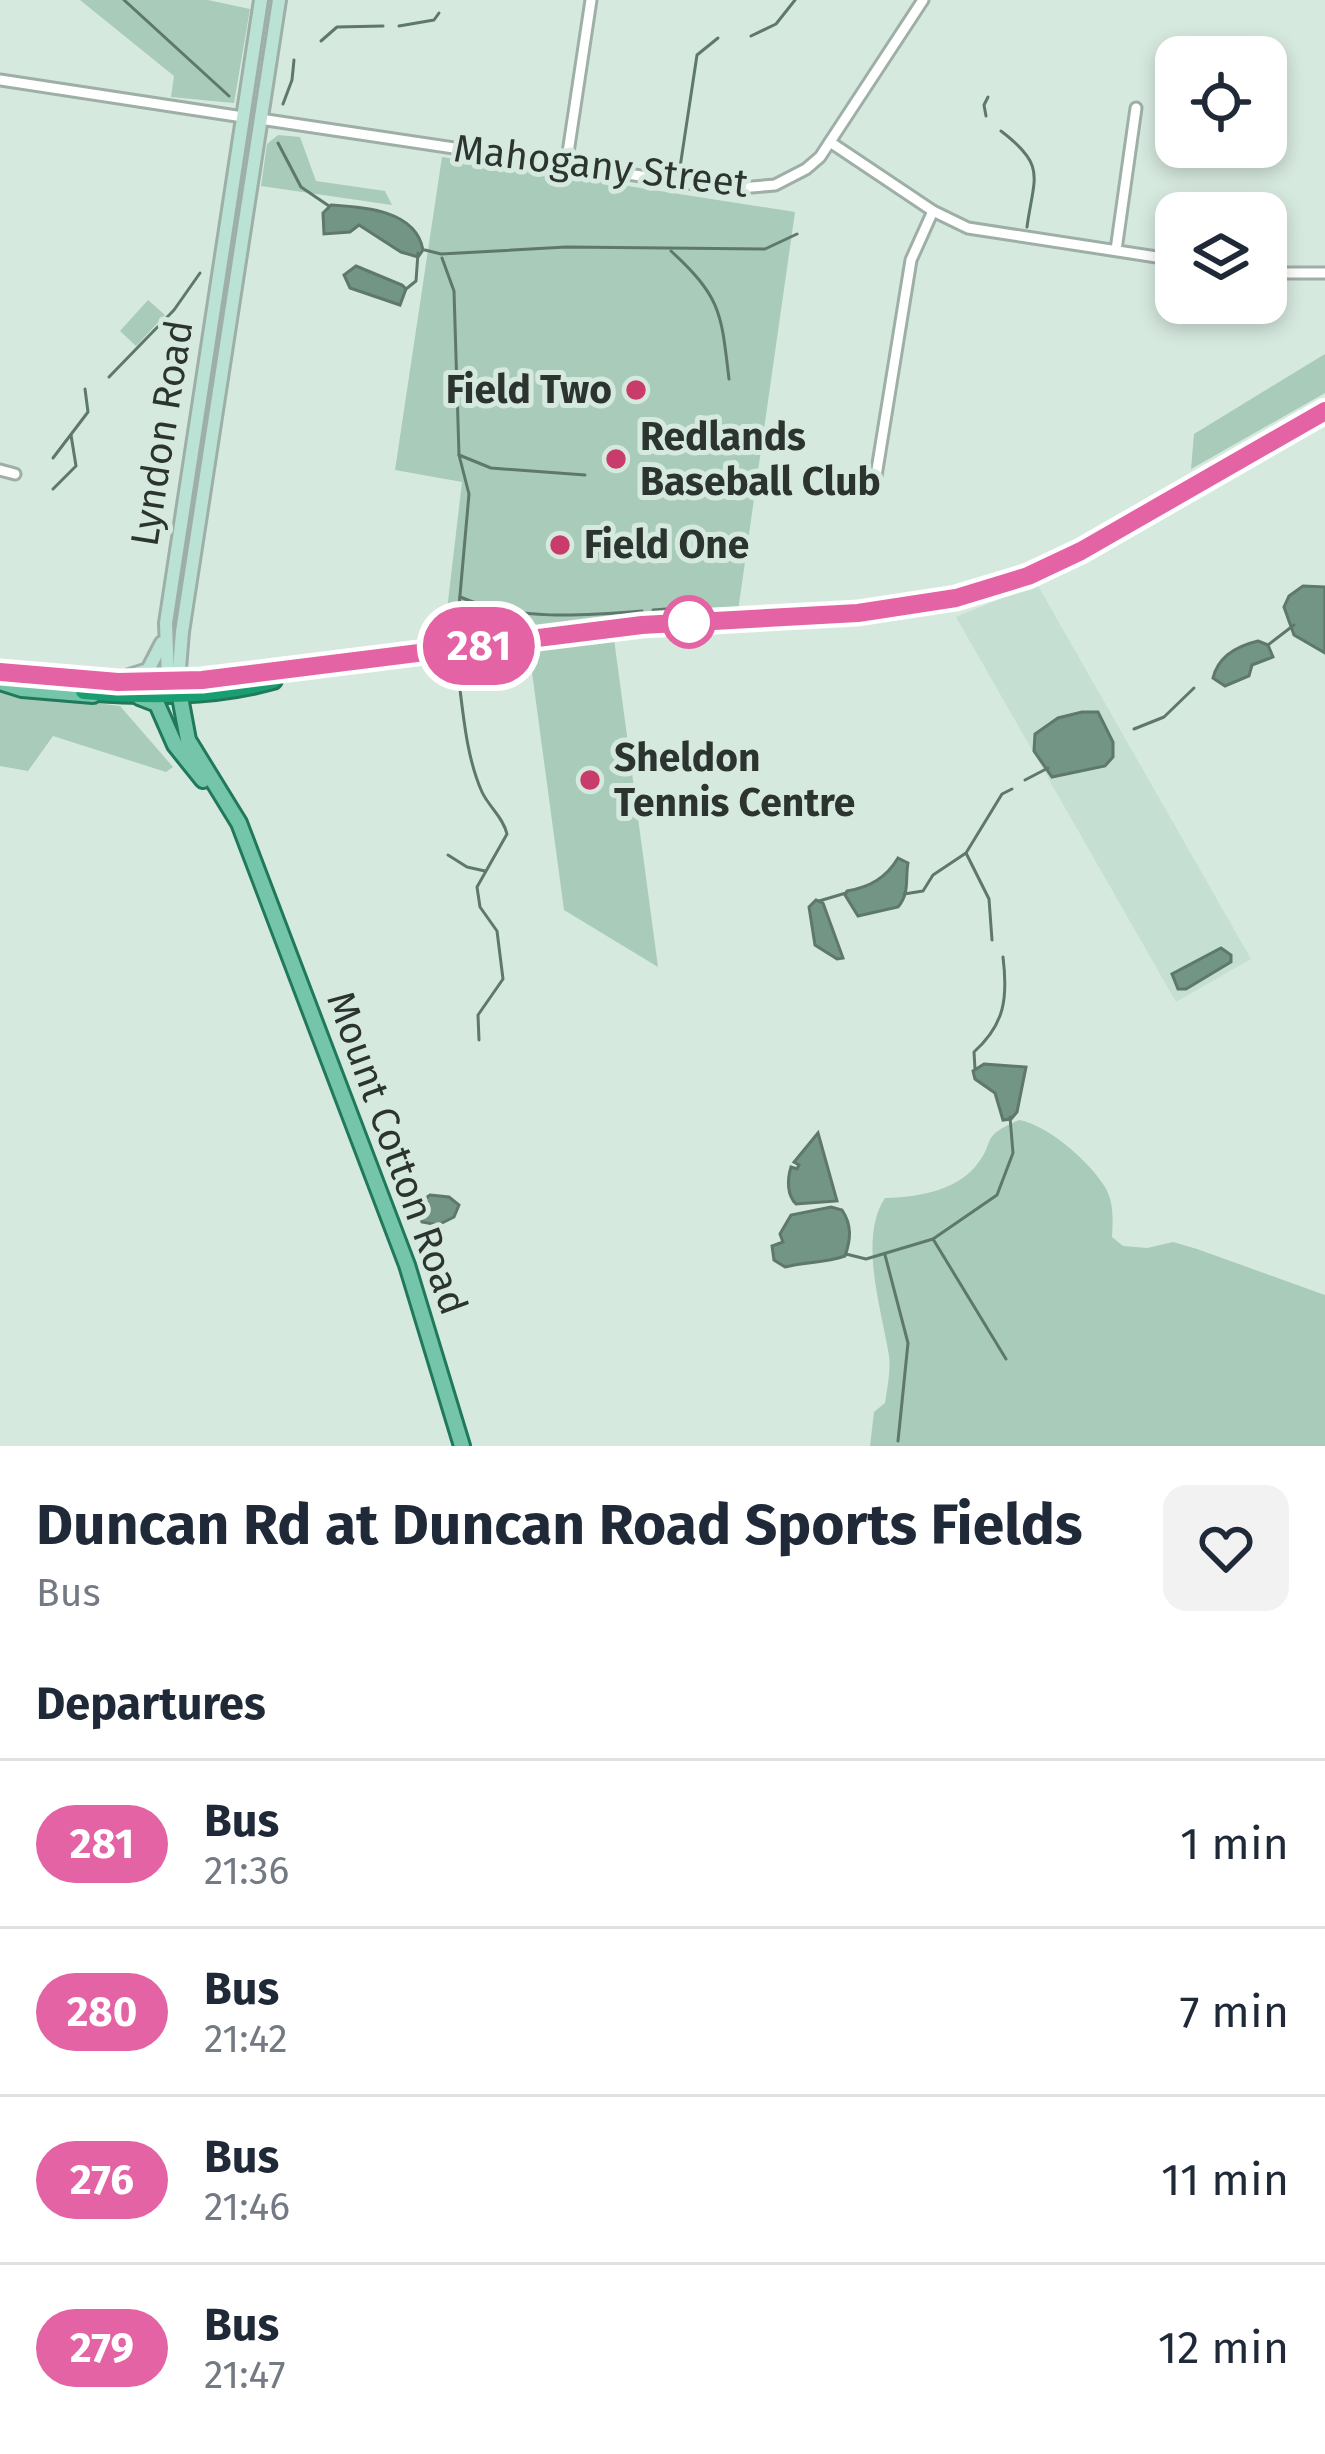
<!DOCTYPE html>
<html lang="en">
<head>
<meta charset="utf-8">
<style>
  :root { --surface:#fff; --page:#f2f2f3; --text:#1f2937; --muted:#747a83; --line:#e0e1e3 }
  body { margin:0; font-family:"Fira Sans",sans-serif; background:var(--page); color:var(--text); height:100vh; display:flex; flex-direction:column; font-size:45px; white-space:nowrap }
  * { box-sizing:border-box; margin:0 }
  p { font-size:39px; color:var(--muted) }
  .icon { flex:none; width:66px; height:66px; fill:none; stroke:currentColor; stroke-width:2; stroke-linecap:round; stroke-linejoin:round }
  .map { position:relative; height:1446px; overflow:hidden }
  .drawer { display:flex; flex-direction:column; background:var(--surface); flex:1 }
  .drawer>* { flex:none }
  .badge { padding:0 24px; border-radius:39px; font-size:42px; line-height:78px }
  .tools { position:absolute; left:1155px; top:36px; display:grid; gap:24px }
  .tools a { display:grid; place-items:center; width:132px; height:132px; border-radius:24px; background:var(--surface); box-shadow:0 6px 18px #0003; font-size:60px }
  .map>.badge { position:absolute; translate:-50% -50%; box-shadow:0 0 0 6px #fff }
  h2 { padding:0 36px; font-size:45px; line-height:108px }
  .round { display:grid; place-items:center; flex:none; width:126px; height:126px; border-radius:24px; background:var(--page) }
  .headline { display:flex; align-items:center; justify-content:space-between; height:204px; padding:0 36px }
  h1 { font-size:57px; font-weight:700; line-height:90px }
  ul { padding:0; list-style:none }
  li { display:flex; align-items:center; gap:36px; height:168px; padding:0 36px; border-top:3px solid var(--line) }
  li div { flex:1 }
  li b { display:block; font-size:45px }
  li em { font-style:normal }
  li .badge { min-width:132px; font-weight:700; text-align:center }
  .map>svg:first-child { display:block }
</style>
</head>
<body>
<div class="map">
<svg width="1325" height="1446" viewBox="0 0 1325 1446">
  <rect width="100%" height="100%" fill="#d6e9df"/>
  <polygon fill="#c5e0d3" points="1037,584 1251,959 1176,1002 956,617"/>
  <g fill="#a8cbba">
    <polygon points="80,0 208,0 250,9 234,103 171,97 174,76"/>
    <polygon points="278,135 300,137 316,181 385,191 392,205 261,186 267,144"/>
    <polygon points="442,157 795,212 738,611 443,644 462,482 395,470"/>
    <polygon points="148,300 165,315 136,346 120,331"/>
    <polygon points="1325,354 1325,393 1191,469 1194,434"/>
    <polygon points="614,639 658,967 564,910 529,650"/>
    <polygon points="0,691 120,706 173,767 166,772 53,736 28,771 0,766"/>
    <path d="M1019 1120C1048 1125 1090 1162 1105 1187 1114 1202 1113 1220 1112 1237L1123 1246 1147 1248 1173 1242 1197 1249 1325 1295V1446H870L874 1412 885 1403C887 1389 891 1370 889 1356 882 1311 858 1238 885 1198 916 1197 953 1192 975 1167 998 1140 977 1138 1019 1120Z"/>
  </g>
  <g fill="#739585" stroke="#5e786c" stroke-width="3">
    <path d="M331 205C364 207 416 210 423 250L418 257 401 252 359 225 350 232 324 234 323 213Z"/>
    <polygon points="356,266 402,285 406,289 400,305 350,288 344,275"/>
    <polygon points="1303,586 1325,587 1325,653 1294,635 1284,607 1289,596"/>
    <path d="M1258 641 1268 645 1273 657 1252 665 1249 676 1225 686 1213 678C1218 657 1237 646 1258 641Z"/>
    <polygon points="1082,712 1098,712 1113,742 1113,757 1105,766 1052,777 1034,751 1035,734 1058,718"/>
    <path d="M898 858 908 863C905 879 910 893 898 907L858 916 845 895 847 891C870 887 886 878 898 858Z"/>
    <polygon points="816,900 823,903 843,958 837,959 815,945 809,907"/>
    <polygon points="1221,948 1231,955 1231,962 1186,989 1178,989 1172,974"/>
    <polygon points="984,1064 1026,1067 1017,1112 1011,1119 1003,1120 995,1093 975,1079 973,1071"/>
    <path d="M818 1133 837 1201 796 1204C787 1195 787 1180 791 1167L797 1169 799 1165 794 1162Z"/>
    <polygon points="430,1195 449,1197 459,1205 454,1217 438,1225 422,1222 416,1205"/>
    <path d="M831 1207 842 1210C852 1225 851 1239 845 1256 825 1263 805 1262 785 1267L774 1260 772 1246 783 1242 780 1234 791 1215Z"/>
  </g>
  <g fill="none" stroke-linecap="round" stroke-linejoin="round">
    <g stroke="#5e786c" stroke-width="3">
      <polyline points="124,0 229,96"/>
      <polyline points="399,26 434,20 439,13"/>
      <polyline points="751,36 776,24 795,0"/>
      <polyline points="321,41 337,27 383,26"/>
      <polyline points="283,104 292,80 294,60"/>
      <polyline points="986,116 984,105 988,97"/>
      <path d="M1001 131C1047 166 1034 176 1027 227"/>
      <polyline points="278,143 301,187 329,206"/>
      <polyline points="679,174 697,55 718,38"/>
      <polyline points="425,250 441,254 566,247 765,249 797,234"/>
      <path d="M671 251C722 298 721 313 729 379"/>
      <polyline points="442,258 454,291 459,455 469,494 456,640"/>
      <polyline points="406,289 416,281 418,253"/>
      <polyline points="109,377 174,310 200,273"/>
      <polyline points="459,455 491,468 585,475"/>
      <polyline points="53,458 88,412 85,389"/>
      <polyline points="53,489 76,466 71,435"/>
      <path d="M460 597C516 621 583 616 642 611"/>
      <polyline points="653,610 707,606"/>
      <polyline points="1268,645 1294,625"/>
      <path d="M457 667C463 707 465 754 482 792 489 807 503 817 507 834L477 887 480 907 497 931 503 979 478 1015 479 1040"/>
      <polyline points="1134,729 1164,717 1194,688"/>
      <polyline points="1025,780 1048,768"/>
      <polyline points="966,853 989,899 992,940"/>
      <polyline points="448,855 467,867 485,871"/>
      <polyline points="904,894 923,891 933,875 966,853 1002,794 1012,789"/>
      <polyline points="819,901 846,893"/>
      <path d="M975 1069 974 1052C1005 1024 1008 998 1003 957"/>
      <polyline points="933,1239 1006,1359"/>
      <polyline points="846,1254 866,1259 933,1239 997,1195 1013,1153 1010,1117"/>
      <polyline points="885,1255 908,1343 898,1441"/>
    </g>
    <defs>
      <g id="street">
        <polyline points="0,80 243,117"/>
        <polyline points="260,119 728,189 775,185 806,169 820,157 923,0"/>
        <polyline points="830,142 933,211 968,228 1176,260"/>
        <polyline points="566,166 591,0"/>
        <polyline points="1116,250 1136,108"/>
        <polyline points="1266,273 1325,273"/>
        <polyline points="0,470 15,474"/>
        <polyline points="876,476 911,260 933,211"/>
      </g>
      <g id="secondary">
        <polyline points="129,676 148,670 162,643"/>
        <polyline points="168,681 166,623 261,0"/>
        <polyline points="178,681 182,632 279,0"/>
      </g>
      <g id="primary">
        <polyline points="3,683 22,689 93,695"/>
        <polyline points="178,686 188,740 239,823 407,1265 462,1446"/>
        <polyline points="139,697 157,704 175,745 203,780"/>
      </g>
      <g id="highway">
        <polyline points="0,672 119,682 201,680 642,625 858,613 956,598 1028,576 1081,552 1325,411"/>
        <path d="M84 691C148 696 211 697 273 680"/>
      </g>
    </defs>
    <use href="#street" stroke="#9dafa6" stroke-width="15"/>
    <use href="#secondary" stroke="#9dafa6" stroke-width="18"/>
    <use href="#primary" stroke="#20795b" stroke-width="20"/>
    <use href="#highway" stroke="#20795b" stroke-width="22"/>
    <use href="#street" stroke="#fff" stroke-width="9"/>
    <use href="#secondary" stroke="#bae2d5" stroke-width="12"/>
    <use href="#primary" stroke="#75c5aa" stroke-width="14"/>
    <use href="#highway" stroke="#199e72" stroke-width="16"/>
  </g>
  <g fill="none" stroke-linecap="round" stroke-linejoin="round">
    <defs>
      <polyline id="line" points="0,672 118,682 202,680 642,625 858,613 956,598 1028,576 1081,551 1325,411"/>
    </defs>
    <use href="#line" stroke="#fff" stroke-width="27"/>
    <use href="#line" stroke="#e463a4" stroke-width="18"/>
  </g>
  <g fill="#c83b6a" stroke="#d6e9df" stroke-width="4.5">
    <circle cx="636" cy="390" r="12"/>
    <circle cx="616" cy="459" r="12"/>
    <circle cx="560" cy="545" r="12"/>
    <circle cx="590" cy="780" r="12"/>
  </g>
  <circle fill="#fff" stroke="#e463a4" stroke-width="6" cx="689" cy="622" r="24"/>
  <g text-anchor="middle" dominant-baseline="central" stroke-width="10" stroke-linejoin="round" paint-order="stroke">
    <g font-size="39" fill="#2c3430" stroke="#d6e9df">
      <text transform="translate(601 166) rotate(7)">Mahogany Street</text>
      <text transform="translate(162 433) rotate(-81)">Lyndon Road</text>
      <text transform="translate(397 1153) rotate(70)">Mount Cotton Road</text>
    </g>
    <g font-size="39" font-weight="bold" fill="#2c3430" stroke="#d6e9df" text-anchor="start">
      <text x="612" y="390" text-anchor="end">Field Two</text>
      <text x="640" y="437">Redlands<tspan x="640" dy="45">Baseball Club</tspan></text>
      <text x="584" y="545">Field One</text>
      <text x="614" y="758">Sheldon<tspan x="614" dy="45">Tennis Centre</tspan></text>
    </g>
  </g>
</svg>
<div class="tools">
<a><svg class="icon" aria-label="locate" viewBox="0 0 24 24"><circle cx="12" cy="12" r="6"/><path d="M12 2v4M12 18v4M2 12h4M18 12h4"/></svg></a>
<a><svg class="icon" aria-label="layers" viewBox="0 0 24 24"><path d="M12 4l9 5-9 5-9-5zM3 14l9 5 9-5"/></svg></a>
</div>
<b class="badge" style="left:479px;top:646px;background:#e463a4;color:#fff">281</b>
</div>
<section class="drawer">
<div class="headline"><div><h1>Duncan Rd at Duncan Road Sports Fields</h1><p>Bus</p></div><a class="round"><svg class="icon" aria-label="heart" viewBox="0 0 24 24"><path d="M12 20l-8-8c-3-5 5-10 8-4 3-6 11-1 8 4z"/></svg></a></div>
<h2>Departures</h2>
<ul>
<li><span class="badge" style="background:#e463a4;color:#fff">281</span><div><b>Bus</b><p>21:36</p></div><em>1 min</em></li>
<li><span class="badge" style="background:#e463a4;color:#fff">280</span><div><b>Bus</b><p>21:42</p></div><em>7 min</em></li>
<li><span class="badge" style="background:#e463a4;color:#fff">276</span><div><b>Bus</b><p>21:46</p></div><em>11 min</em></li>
<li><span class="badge" style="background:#e463a4;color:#fff">279</span><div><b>Bus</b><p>21:47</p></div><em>12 min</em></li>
</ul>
</section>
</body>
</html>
